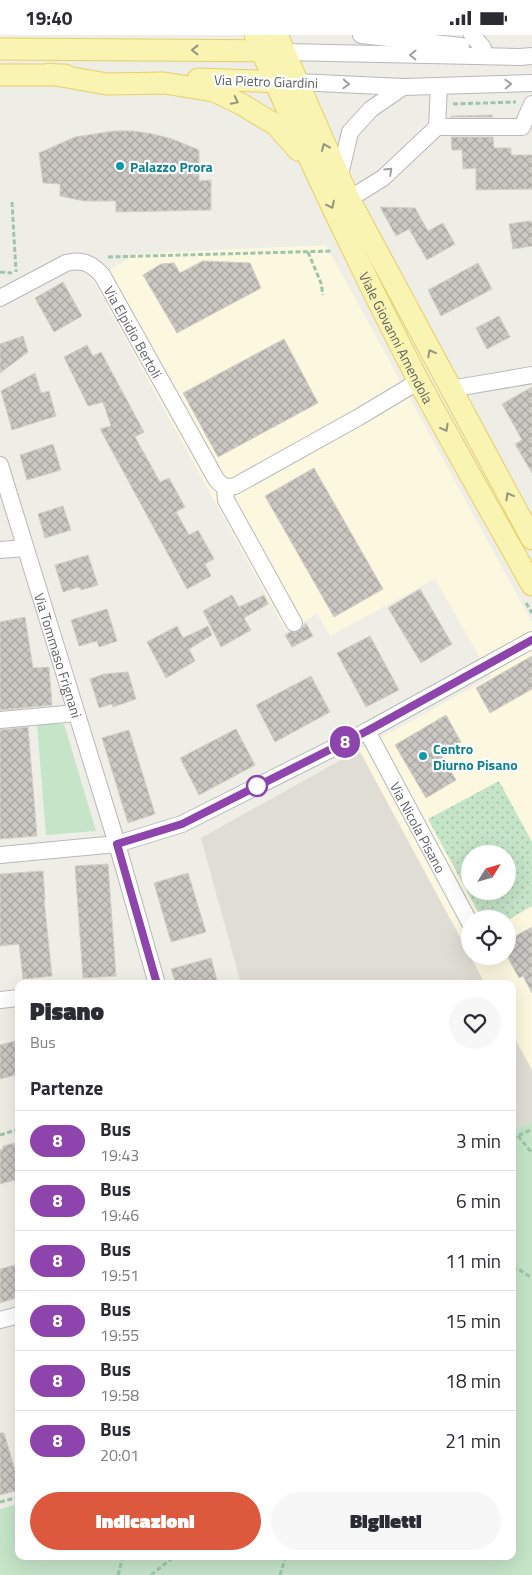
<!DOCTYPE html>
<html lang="it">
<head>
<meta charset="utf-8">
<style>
  :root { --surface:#fff; --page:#f7f7f7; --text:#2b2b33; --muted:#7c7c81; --line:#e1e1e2; --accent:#dd593e }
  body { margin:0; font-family:"Titillium Web",sans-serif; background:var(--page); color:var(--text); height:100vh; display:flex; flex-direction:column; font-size:19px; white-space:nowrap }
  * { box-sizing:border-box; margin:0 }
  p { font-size:16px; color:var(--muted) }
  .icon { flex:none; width:28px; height:28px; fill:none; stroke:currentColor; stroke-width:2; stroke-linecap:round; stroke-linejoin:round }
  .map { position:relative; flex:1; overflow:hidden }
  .sheet { position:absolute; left:15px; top:945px; width:501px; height:580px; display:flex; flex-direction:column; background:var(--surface); border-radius:10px; box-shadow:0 5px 20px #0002 }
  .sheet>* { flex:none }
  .badge { padding:0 10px; border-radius:16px; font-size:18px; line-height:32px }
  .needle { width:32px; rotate:53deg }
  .fabs { position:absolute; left:461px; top:810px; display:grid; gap:10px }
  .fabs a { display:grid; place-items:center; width:55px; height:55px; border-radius:50%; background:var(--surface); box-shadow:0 5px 20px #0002; font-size:25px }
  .map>.badge { position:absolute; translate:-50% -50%; box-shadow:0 0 0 2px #fff }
  h2 { padding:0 15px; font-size:19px; line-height:45px }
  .round { display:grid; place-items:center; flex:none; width:52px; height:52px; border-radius:26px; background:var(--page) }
  .head { display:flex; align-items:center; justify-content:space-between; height:85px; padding:0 15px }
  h1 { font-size:24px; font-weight:800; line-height:38px }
  .action { display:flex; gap:10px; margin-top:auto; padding:10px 15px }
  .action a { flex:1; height:58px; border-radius:30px; background:var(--accent); color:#fff; font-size:20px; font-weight:800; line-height:58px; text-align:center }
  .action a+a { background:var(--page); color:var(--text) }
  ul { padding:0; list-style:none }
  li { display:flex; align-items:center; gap:15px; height:60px; padding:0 15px; border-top:1px solid var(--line) }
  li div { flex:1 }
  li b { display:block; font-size:19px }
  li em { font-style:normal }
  li .badge { min-width:55px; font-weight:700; text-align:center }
  .status { display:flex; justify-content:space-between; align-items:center; height:35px; padding:0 25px; background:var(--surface); direction:ltr }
  .status svg { height:14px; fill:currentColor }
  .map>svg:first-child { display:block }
</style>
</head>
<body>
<div class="status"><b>19:40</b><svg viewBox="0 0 49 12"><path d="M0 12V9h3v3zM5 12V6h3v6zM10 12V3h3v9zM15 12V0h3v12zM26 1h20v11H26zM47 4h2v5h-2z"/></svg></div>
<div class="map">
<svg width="532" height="1540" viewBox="0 0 532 1540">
  <defs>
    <pattern id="grass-dots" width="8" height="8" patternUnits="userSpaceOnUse" patternTransform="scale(1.25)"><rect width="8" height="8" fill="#c5e4c8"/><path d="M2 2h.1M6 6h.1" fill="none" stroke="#a3bca6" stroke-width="1.8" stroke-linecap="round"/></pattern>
    <pattern id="building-cross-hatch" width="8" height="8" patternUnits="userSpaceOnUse" patternTransform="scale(1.25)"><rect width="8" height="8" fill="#cbc8c3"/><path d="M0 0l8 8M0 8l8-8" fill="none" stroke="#a8a6a2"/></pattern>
  </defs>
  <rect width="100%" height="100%" fill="#efeee6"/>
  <path fill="#fcf7df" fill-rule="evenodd" d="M326 210 532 587V1035L513 999 512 949H485L470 921H508V884H470V920L359 715 491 642 435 544 330 601 317 579 286 596 93 245 136 219ZM470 819H508V856H470Z"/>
  <g fill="#dfddd4">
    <polygon points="359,715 470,921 485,949 241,949 201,803"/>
    <polygon points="512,999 532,1035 532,1087 513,1096"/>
  </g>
  <path fill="url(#grass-dots)" fill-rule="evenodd" d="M499 746 532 807V871L508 885 482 884 428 784ZM470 819H508V856H470Z"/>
  <g fill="#c5e4c8">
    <polygon points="37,689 64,689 96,796 46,800"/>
    <polygon points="532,1087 532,1540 0,1540 0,1474 19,1469 19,1521 512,1521 512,1096"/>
  </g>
  <g fill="url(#building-cross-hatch)" stroke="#d3d0c5">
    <polygon points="492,80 493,82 451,82 451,81"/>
    <polygon points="114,96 133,96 153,99 172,104 199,115 199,146 211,145 211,175 116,177 116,166 84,166 60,161 60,149 43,148 39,118 75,102"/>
    <polygon points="451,102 493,102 494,113 511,113 511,120 532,120 532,154 476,155 476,133 463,134 462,115 452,115"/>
    <polygon points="380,172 415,173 428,196 443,188 455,209 427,225 409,194 396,201"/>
    <polygon points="529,186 532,187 532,211 513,214 509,189"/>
    <polygon points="203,226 250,228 261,253 177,298 143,240 161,229 174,228 180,238"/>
    <polygon points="478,228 492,254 441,281 428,255"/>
    <polygon points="63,247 82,281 54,297 35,263"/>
    <polygon points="499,281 510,302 487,314 476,293"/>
    <polygon points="23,301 28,317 0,338 0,309"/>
    <polygon points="284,304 318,368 218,422 183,358"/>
    <polygon points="87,310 93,321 101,317 144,397 135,402 160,447 169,443 185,472 176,477 189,500 198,495 214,524 205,529 211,541 187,554 100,394 111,391 103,367 88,371 64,322"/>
    <polygon points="35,338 41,358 49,356 56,381 12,395 1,356"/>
    <polygon points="532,352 532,438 515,409 522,405 502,369"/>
    <polygon points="53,409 61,435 27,445 20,420"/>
    <polygon points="314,433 383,554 334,582 265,461"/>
    <polygon points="63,471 71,495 45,503 38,479"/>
    <polygon points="88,520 98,550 81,555 79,552 63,557 55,530"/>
    <polygon points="420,554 452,609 421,628 388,573"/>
    <polygon points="232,560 239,572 264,560 268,569 244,583 251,595 221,612 203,576"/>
    <polygon points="107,574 117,606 99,612 97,606 79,611 71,585"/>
    <polygon points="25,582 33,633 49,632 52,670 0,675 0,587"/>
    <polygon points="306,588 313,601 292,612 285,600 290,597 299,596"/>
    <polygon points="177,591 183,603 208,591 212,600 189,614 195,626 166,643 147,607"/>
    <polygon points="370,601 399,655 366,672 337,618"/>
    <polygon points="532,621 532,654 490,678 476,653"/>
    <polygon points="128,637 136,664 113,672 112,669 99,673 90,644 104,639"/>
    <polygon points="311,641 330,677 275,707 256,670"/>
    <polygon points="446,680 461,707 441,720 456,745 426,763 395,710"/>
    <polygon points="28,692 37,801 0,804 0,695"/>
    <polygon points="236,694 255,730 199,760 180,723"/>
    <polygon points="129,695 155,779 128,788 102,703"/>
    <polygon points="108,829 116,941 83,943 75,831"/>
    <polygon points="43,836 45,865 44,865 52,941 23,944 19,909 0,911 0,839"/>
    <polygon points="188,838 206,897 171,907 154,848"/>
    <polygon points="532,892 532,958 523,941 519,943 508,923 508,905"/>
    <polygon points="211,923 218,949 176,949 171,934"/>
    <polygon points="19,1005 19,1039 0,1044 0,1010"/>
    <polygon points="19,1107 19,1144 0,1149 0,1115 3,1114 3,1111"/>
    <polygon points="19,1229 19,1262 0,1268 0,1234"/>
    <polygon points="0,1398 4,1398 19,1449 19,1455 0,1460"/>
  </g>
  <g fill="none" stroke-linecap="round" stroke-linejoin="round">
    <defs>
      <g id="minor">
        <polyline points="361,0 461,11"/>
        <polyline points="472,0 483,13"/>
        <polyline points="284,17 520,22 532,21"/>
        <polyline points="297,47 403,52 532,48"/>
        <polyline points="437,92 439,51"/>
        <polyline points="339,144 350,97 371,74 403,52"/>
        <polyline points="349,164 383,143 437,92 522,92 532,69"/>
        <path id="s1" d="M0 263 66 228C82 224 91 228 102 240L216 444C221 451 226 453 235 451L359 382 419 346"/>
        <polyline points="450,354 532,340"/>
        <path id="s2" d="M0 430 117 809 157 949"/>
        <polyline points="225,452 226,465 294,588"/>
        <polyline points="0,515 25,513"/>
        <polyline points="0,685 76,678"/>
        <path id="s3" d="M367 696 470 888"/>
        <polyline points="0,820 117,809 182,789 367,696 532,605"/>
        <polyline points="0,965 19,963"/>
        <polyline points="0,1285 19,1280"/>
      </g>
      <g id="major">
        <path id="s4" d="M255 0C304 117 360 232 418 345 455 414 494 482 532 550"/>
        <polyline points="277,0 349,164 532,504"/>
        <polyline points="0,14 274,16"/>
        <polyline points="50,39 107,49 164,48 214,56 241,69 276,90 298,115"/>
        <polyline points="0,40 65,40"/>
        <polyline points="198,44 285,47"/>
      </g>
    </defs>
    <use href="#minor" stroke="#b6b8bc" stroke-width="18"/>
    <use href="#major" stroke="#e7cf67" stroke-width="23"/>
    <g stroke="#9ec5ac" stroke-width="3" stroke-dasharray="5 2.5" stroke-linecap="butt">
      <polyline points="453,69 516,67"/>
      <polyline points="12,167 16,237"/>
      <polyline points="308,217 321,248 323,260"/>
      <polyline points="108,222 333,216"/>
      <polyline points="0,237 12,238"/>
      <polyline points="526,568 532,578"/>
      <polyline points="0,1100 19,1094"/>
      <polyline points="518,1101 532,1118"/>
      <polyline points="512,1104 532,1094"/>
      <polyline points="512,1234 518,1234 532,1243"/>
      <polyline points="0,1467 19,1462"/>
      <polyline points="118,1540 123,1521"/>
      <polyline points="151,1540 175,1521"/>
      <polyline points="280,1540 286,1521"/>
    </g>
    <use href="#minor" stroke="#fff" stroke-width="16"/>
    <use href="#major" stroke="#f9f4b1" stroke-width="21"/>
  </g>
  <defs><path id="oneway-chevron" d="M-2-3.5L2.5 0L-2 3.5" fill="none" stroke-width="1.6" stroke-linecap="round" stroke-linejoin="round" transform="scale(1.25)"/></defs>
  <g stroke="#949480">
    <use href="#oneway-chevron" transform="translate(195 15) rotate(-180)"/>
    <use href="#oneway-chevron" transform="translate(235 66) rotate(26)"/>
    <use href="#oneway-chevron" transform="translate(325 112) rotate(-113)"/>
    <use href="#oneway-chevron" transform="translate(331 170) rotate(64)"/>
    <use href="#oneway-chevron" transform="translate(431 318) rotate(-118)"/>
    <use href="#oneway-chevron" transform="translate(445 393) rotate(61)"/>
    <use href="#oneway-chevron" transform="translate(509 461) rotate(-119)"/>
  </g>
  <g stroke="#9ea0a3">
    <use href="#oneway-chevron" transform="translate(413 20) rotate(-179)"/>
    <use href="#oneway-chevron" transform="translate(346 49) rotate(3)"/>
    <use href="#oneway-chevron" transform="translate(508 49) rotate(-2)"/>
    <use href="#oneway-chevron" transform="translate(389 136) rotate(-43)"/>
  </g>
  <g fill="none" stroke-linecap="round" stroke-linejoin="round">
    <defs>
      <polyline id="line" points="157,949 117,809 182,789 367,696 532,605"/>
    </defs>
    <use href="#line" stroke="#fff" stroke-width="11"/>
    <use href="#line" stroke="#8e44ad" stroke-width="8"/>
  </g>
  <g fill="#0f9aa8" stroke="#fff" stroke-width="2">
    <circle cx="120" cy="131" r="5"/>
    <circle cx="423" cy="721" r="5"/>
  </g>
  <circle fill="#fff" stroke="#8e44ad" stroke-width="2.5" cx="257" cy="751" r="10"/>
  <g text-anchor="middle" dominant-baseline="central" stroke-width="4.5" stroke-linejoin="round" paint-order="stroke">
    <g font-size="14" fill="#5e6065" stroke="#fff">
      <text transform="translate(266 46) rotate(2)">Via Pietro Giardini</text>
      <text stroke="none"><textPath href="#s1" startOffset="180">Via Elpidio Bertoli</textPath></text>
      <text stroke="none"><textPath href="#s4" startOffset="334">Viale Giovanni Amendola</textPath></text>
      <text stroke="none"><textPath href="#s2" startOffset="199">Via Tommaso Frignani</textPath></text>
      <text stroke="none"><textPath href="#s3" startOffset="109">Via Nicola Pisano</textPath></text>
    </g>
    <g font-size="14" font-weight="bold" fill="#0d838f" stroke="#fff" text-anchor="start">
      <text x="130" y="131">Palazzo Prora</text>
      <text x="433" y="713">Centro<tspan x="433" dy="16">Diurno Pisano</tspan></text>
    </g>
  </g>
</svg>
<div class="fabs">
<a><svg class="needle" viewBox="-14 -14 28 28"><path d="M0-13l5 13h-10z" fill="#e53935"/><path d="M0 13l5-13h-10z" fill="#7c7c81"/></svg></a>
<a><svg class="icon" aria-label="locate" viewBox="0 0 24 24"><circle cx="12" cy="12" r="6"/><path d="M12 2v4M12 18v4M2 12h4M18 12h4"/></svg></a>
</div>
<b class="badge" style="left:345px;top:707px;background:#8e44ad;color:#fff">8</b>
<section class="sheet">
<div class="head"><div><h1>Pisano</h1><p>Bus</p></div><a class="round"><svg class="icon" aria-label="heart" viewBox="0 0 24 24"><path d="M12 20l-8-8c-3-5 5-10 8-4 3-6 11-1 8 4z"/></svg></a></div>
<h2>Partenze</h2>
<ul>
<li><span class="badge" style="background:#8e44ad;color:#fff">8</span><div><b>Bus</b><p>19:43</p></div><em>3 min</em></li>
<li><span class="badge" style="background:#8e44ad;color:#fff">8</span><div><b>Bus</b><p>19:46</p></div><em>6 min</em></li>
<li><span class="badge" style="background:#8e44ad;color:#fff">8</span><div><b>Bus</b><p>19:51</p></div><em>11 min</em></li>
<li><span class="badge" style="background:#8e44ad;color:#fff">8</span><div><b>Bus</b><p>19:55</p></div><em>15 min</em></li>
<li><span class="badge" style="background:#8e44ad;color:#fff">8</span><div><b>Bus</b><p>19:58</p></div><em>18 min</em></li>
<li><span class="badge" style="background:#8e44ad;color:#fff">8</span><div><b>Bus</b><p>20:01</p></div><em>21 min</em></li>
</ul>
<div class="action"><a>Indicazioni</a><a>Biglietti</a></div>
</section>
</div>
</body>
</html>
